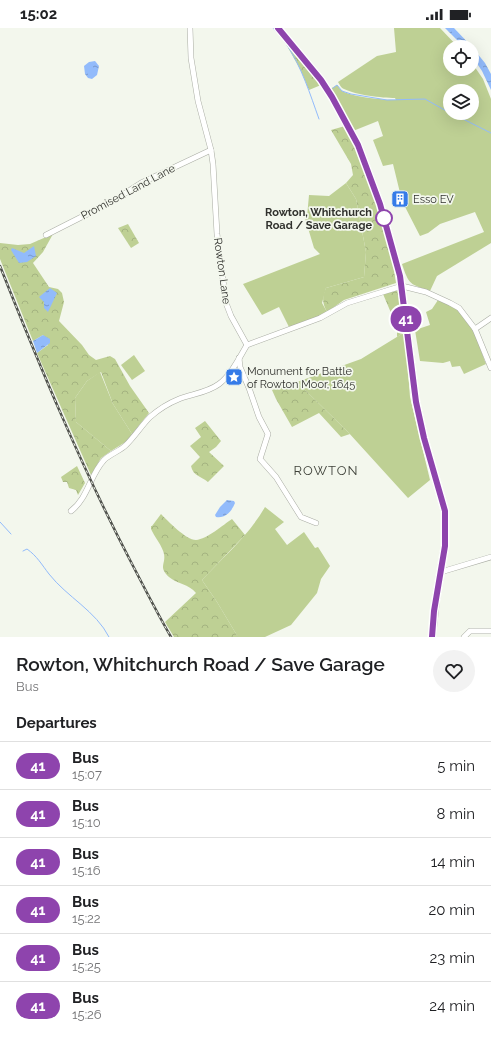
<!DOCTYPE html>
<html lang="en">
<head>
<meta charset="utf-8">
<style>
  :root { --surface:#fff; --page:#f2f2f2; --text:#202124; --muted:#757577; --line:#e0e0e0 }
  body { margin:0; font-family:Raleway,sans-serif; background:var(--page); color:var(--text); height:100vh; display:flex; flex-direction:column; font-size:15px; white-space:nowrap }
  * { box-sizing:border-box; margin:0 }
  p { font-size:13px; color:var(--muted) }
  .icon { flex:none; width:22px; height:22px; fill:none; stroke:currentColor; stroke-width:2; stroke-linecap:round; stroke-linejoin:round }
  .map { position:relative; height:609px; overflow:hidden }
  .side { display:flex; flex-direction:column; background:var(--surface); flex:1 }
  .side>* { flex:none }
  .badge { padding:0 8px; border-radius:13px; font-size:14px; line-height:26px }
  .controls { position:absolute; left:443px; top:12px; display:grid; gap:8px }
  .controls a { display:grid; place-items:center; width:36px; height:36px; border-radius:50%; background:var(--surface); box-shadow:0 4px 16px #0002; font-size:20px }
  .map>.badge { position:absolute; translate:-50% -50%; box-shadow:0 0 0 2px #fff }
  h2 { padding:0 16px; font-size:15px; line-height:36px }
  .round { display:grid; place-items:center; flex:none; width:42px; height:42px; border-radius:21px; background:var(--page) }
  .summary { display:flex; align-items:center; justify-content:space-between; height:68px; padding:0 16px }
  h1 { font-size:19px; font-weight:600; line-height:30px }
  ul { padding:0; list-style:none }
  li { display:flex; align-items:center; gap:12px; height:48px; padding:0 16px; border-top:1px solid var(--line) }
  li div { flex:1 }
  li b { display:block; font-size:15px }
  li em { font-style:normal }
  li .badge { min-width:44px; font-weight:700; text-align:center }
  .status { display:flex; justify-content:space-between; align-items:center; height:28px; padding:0 20px; background:var(--surface); direction:ltr }
  .status svg { height:11px; fill:currentColor }
  .map>svg:first-child { display:block }
</style>
</head>
<body>
<div class="status"><b>15:02</b><svg viewBox="0 0 49 12"><path d="M0 12V9h3v3zM5 12V6h3v6zM10 12V3h3v9zM15 12V0h3v12zM26 1h20v11H26zM47 4h2v5h-2z"/></svg></div>
<div class="map">
<svg width="491" height="609" viewBox="0 0 491 609">
  <defs>
    <pattern id="forest-crowns" width="20" height="18" patternUnits="userSpaceOnUse"><rect width="20" height="18" fill="#bed094"/><path d="M2 6a3 3 0 1 1 6 0M12 15a3 3 0 1 1 6 0" fill="none" stroke="#a4b380"/></pattern>
    <pattern id="water-ripples" width="26" height="14" patternUnits="userSpaceOnUse"><rect width="26" height="14" fill="#92bbfb"/><path d="M2 4q2-2 4 0t4 0M15 11q2-2 4 0t4 0" fill="none" stroke="#7899cc"/></pattern>
  </defs>
  <rect width="100%" height="100%" fill="#f3f7ed"/>
  <g fill="#bed094" fill-rule="evenodd">
    <path d="M394 0H440L458 19H450V41H472V35L483 51 491 71V215L437 248 430 263C410 256 409 257 402 236L484 204 475 184 440 196 428 205 420 208 402 173 393 136 383 138 373 112 383 108 378 93 353 103 330 61 337 57C339 59 340 61 341 62 349 69 385 72 396 72L395 70C382 70 356 67 344 61 341 60 340 57 338 54L377 28 396 24ZM450 63H472V85H450Z"/>
    <polygon points="346,155 356,171 366,224 364,249 326,260 322,275 327,284 321,288 289,299 279,279 262,287 243,256 320,226 314,220 305,190 307,189 309,167 329,168"/>
    <path d="M438 272C444 275 452 277 457 282 473 295 479 317 486 336L464 346 460 338 452 339 450 333 443 335 420 333 415 302 430 297 426 284 432 281Z"/>
    <polygon points="405,304 410,369 430,452 408,470 348,404 297,354 361,331"/>
    <polygon points="134,327 145,343 132,352 121,337"/>
    <polygon points="100,344 113,376 132,406 127,413 111,423 76,394 75,370 87,353"/>
    <path d="M265 479 284 494 275 501 287 517 304 504 315 520 318 519 330 538 321 551 317 565 291 597 265 609H238L217 574 202 552C224 528 249 507 265 479Z"/>
  </g>
  <g fill="url(#forest-crowns)">
    <polygon points="286,16 308,39 321,57 309,62 301,43"/>
    <path d="M345 98 354 116 377 178 391 222 396 255 344 272 327 284C322 275 322 269 326 260L364 249 366 224 356 171 346 155 353 147 351 136 331 102Z"/>
    <polygon points="128,196 139,215 131,220 118,200"/>
    <polygon points="53,206 43,224 33,235 49,259 58,261 62,265 64,274 59,293 82,317 89,327 96,332 110,328 115,331 130,358 149,385 132,406 113,376 101,344 87,353 75,370 76,394 111,423 101,430 91,447 37,325 48,317 43,307 33,313 0,231 0,215 18,217 30,216"/>
    <polygon points="399,262 405,304 397,309 397,299 383,266"/>
    <polygon points="297,354 348,404 350,406 341,409 319,385 292,399 276,371 272,362"/>
    <path d="M205 393 221 413 216 419 209 424 224 438 208 454C201 448 193 448 191 438L200 429 190 418 201 409 195 400Z"/>
    <polygon points="77,438 85,455 78,467 76,462 69,460 67,454 63,454 61,449"/>
    <path d="M161 486C168 493 186 512 196 512 207 511 223 497 232 491L245 507 202 552 217 574 238 609H174L165 594 196 565C189 556 177 556 169 549 158 539 166 536 164 526 163 519 154 508 151 501V498H152Z"/>
  </g>
  <g fill="url(#water-ripples)">
    <polygon points="445,0 454,0 472,19 464,19"/>
    <polygon points="472,19 485,35 491,46 491,62 482,43 472,28"/>
    <polygon points="95,33 99,38 97,47 92,51 88,50 85,46 84,38 89,34"/>
    <polygon points="34,218 36,228 27,234 19,235 11,222 12,220 24,225"/>
    <polygon points="50,260 57,265 48,284 44,280 44,274 39,269"/>
    <polygon points="43,307 50,311 50,315 37,325 33,313"/>
    <path d="M227 472 234 473 235 475C232 483 225 491 216 489L215 487 220 479Z"/>
  </g>
  <g fill="none" stroke-linecap="round" stroke-linejoin="round">
    <g stroke="#92bbfb" stroke-width="1">
      <path d="M273 0C277 5 283 11 287 17 302 40 310 66 319 91"/>
      <polyline points="333,60 337,57 342,63 351,66 387,72 425,71 450,85"/>
      <polyline points="451,85 491,105"/>
      <polyline points="0,494 11,506"/>
      <path d="M23 523 27 521C37 528 42 537 49 546 67 569 96 583 109 609"/>
    </g>
    <defs>
      <g id="minor">
        <polyline points="190,0 191,30 198,73 211,122 213,136 217,206 226,275 231,288 247,317"/>
        <polyline points="46,207 113,173 141,155 211,122"/>
        <polyline points="475,301 491,290"/>
        <polyline points="247,317 320,290 347,275 402,258 426,264 450,275 459,280 475,301 491,340"/>
        <polyline points="239,330 240,339 249,360 259,389 268,406 260,431 276,449 301,489 316,495"/>
        <path d="M71 483C88 470 90 447 104 432 110 426 120 423 126 417 135 408 142 397 150 389 158 382 169 375 179 371 191 366 207 365 219 356 231 347 239 330 247 317"/>
        <polyline points="441,544 491,529"/>
        <polyline points="464,609 470,603 491,603"/>
      </g>
      <polyline id="highway" points="278,0 321,52 332,69 358,117 380,176 400,248 416,374 424,410 445,483 445,518 436,571 432,609"/>
    </defs>
    <use href="#minor" stroke="#a9aca3" stroke-width="6"/>
    <use href="#highway" stroke="#a9aca3" stroke-width="8"/>
    <use href="#minor" stroke="#fff" stroke-width="5"/>
    <use href="#highway" stroke="#fff" stroke-width="7"/>
    <defs>
      <path id="rail" d="M0 238C40 339 81 438 131 534 144 559 157 585 171 609"/>
    </defs>
    <use href="#rail" stroke="#4f514c" stroke-width="2.5"/>
    <use href="#rail" stroke="#f3f7ed" stroke-width="1" stroke-dasharray="3" stroke-linecap="butt"/>
  </g>
  <g fill="none" stroke-linecap="round" stroke-linejoin="round">
    <defs>
      <polyline id="line" points="278,0 321,52 332,69 358,117 380,176 400,248 416,374 424,410 445,483 445,518 434,583 432,609"/>
    </defs>
    <use href="#line" stroke="#fff" stroke-width="9"/>
    <use href="#line" stroke="#8e44ad" stroke-width="6"/>
  </g>
  <defs>
    <symbol id="building-square" viewBox="-11 -11 22 22"><rect x="-9" y="-9" width="18" height="18" rx="4" fill="#357be8" stroke="#f3f7ed"/><path d="M-4-6H4V6H1V3H-1V6H-4ZM-2.5-4.3h1.7v1.8h-1.7ZM.8-4.3h1.7v1.8H.8ZM-2.5-1h1.7V.8h-1.7ZM.8-1h1.7V.8H.8Z" fill="#fff"/></symbol>
    <symbol id="sight-square" viewBox="-11 -11 22 22"><rect x="-9" y="-9" width="18" height="18" rx="4" fill="#357be8" stroke="#f3f7ed"/><path d="M0-6L1.8-2.2L6-1.7L2.9 1.2L3.7 5.4L0 3.3L-3.7 5.4L-2.9 1.2L-6-1.7L-1.8-2.2Z" fill="#fff"/></symbol>
  </defs>
  <g fill-rule="evenodd">
    <use href="#building-square" x="390" y="161" width="20" height="20"/>
    <use href="#sight-square" x="224" y="339" width="20" height="20"/>
  </g>
  <circle fill="#fff" stroke="#8e44ad" stroke-width="2" cx="384" cy="190" r="8"/>
  <g text-anchor="middle" dominant-baseline="central" stroke-width="3.5" stroke-linejoin="round" paint-order="stroke">
    <g font-size="11" fill="#30312d" stroke="#f3f7ed">
      <text transform="translate(128 164) rotate(-28)">Promised Land Lane</text>
      <text transform="translate(222 243) rotate(82)">Rowton Lane</text>
    </g>
    <g font-size="11" fill="#30312d" stroke="#f3f7ed" text-anchor="start">
      <text x="413" y="171">Esso EV</text>
      <text x="247" y="343">Monument for Battle<tspan x="247" dy="13">of Rowton Moor, 1645</tspan></text>
    </g>
    <g font-size="11" font-weight="bold" fill="#30312d" stroke="#f3f7ed" text-anchor="end">
      <text x="372" y="184">Rowton, Whitchurch<tspan x="372" dy="13">Road / Save Garage</tspan></text>
    </g>
    <g font-size="13" letter-spacing="1" fill="#3e4139" stroke="#f3f7ed">
      <text x="326" y="442">ROWTON</text>
    </g>
  </g>
</svg>
<div class="controls">
<a><svg class="icon" aria-label="locate" viewBox="0 0 24 24"><circle cx="12" cy="12" r="6"/><path d="M12 2v4M12 18v4M2 12h4M18 12h4"/></svg></a>
<a><svg class="icon" aria-label="layers" viewBox="0 0 24 24"><path d="M12 4l9 5-9 5-9-5zM3 14l9 5 9-5"/></svg></a>
</div>
<b class="badge" style="left:406px;top:291px;background:#8e44ad;color:#fff">41</b>
</div>
<section class="side">
<div class="summary"><div><h1>Rowton, Whitchurch Road / Save Garage</h1><p>Bus</p></div><a class="round"><svg class="icon" aria-label="heart" viewBox="0 0 24 24"><path d="M12 20l-8-8c-3-5 5-10 8-4 3-6 11-1 8 4z"/></svg></a></div>
<h2>Departures</h2>
<ul>
<li><span class="badge" style="background:#8e44ad;color:#fff">41</span><div><b>Bus</b><p>15:07</p></div><em>5 min</em></li>
<li><span class="badge" style="background:#8e44ad;color:#fff">41</span><div><b>Bus</b><p>15:10</p></div><em>8 min</em></li>
<li><span class="badge" style="background:#8e44ad;color:#fff">41</span><div><b>Bus</b><p>15:16</p></div><em>14 min</em></li>
<li><span class="badge" style="background:#8e44ad;color:#fff">41</span><div><b>Bus</b><p>15:22</p></div><em>20 min</em></li>
<li><span class="badge" style="background:#8e44ad;color:#fff">41</span><div><b>Bus</b><p>15:25</p></div><em>23 min</em></li>
<li><span class="badge" style="background:#8e44ad;color:#fff">41</span><div><b>Bus</b><p>15:26</p></div><em>24 min</em></li>
</ul>
</section>
</body>
</html>
